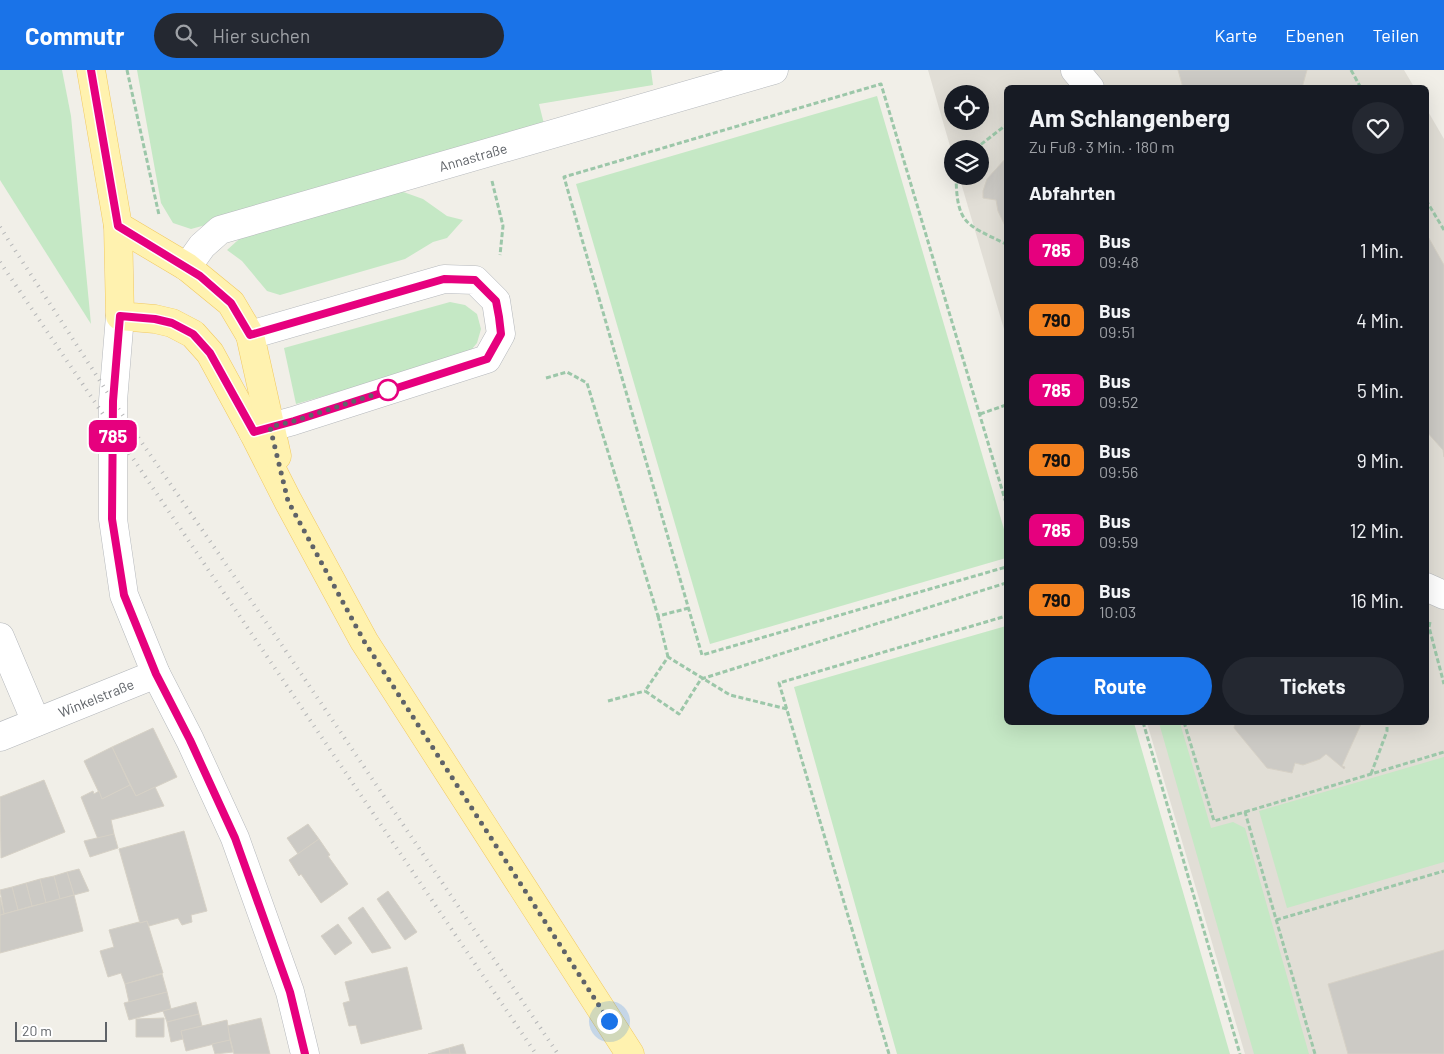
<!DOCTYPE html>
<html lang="de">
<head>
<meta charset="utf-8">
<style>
  :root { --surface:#171b24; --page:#242831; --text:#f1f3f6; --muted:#9ea1a6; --accent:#1a73e8 }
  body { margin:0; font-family:Barlow,sans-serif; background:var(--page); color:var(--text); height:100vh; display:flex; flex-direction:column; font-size:19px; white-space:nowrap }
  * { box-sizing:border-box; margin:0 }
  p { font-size:16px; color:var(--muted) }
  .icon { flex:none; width:28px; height:28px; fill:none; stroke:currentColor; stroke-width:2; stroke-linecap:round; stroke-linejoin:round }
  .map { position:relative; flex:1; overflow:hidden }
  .side { position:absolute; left:1004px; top:15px; width:425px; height:640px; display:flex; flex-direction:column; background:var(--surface); border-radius:8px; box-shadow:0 5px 20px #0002 }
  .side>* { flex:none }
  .badge { padding:0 10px; border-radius:8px; font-size:18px; line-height:32px }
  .buttons { position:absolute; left:944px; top:15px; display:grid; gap:10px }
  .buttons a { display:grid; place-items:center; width:45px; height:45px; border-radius:50%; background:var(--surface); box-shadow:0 5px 20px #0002; font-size:25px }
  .scale { position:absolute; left:15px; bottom:12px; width:92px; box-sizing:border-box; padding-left:5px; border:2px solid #5f6368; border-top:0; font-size:14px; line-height:18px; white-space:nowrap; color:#5f6368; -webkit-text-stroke:4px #fff; paint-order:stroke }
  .you { position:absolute; width:25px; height:25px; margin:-12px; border:4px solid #fff; border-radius:50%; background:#1a73e8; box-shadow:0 0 0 8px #1a73e833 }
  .map>.badge { position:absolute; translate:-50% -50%; box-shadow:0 0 0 2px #fff }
  h2 { padding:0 25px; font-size:19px; line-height:45px }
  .round { display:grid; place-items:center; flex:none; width:52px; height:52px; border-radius:26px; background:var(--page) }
  .head { display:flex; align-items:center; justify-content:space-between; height:85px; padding:0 25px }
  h1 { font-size:24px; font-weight:700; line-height:38px }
  .primary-button { display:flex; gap:10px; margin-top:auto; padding:10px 25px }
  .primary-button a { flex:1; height:58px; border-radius:30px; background:var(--accent); color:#fff; font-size:20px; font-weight:700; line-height:58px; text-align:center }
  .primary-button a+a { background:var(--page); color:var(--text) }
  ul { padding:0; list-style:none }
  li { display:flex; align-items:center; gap:15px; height:70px; padding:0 25px }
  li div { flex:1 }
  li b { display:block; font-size:19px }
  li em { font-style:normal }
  li .badge { min-width:55px; font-weight:700; text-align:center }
  header { display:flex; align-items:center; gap:30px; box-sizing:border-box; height:70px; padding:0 25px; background:var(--accent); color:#fff }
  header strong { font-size:24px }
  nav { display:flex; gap:28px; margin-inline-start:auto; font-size:18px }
  .search { width:350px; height:45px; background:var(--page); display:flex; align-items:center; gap:12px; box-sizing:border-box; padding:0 18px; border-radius:28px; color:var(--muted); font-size:19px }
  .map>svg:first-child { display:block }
</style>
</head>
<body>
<header>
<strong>Commutr</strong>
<div class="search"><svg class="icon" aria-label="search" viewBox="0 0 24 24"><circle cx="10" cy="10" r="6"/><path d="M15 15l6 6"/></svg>Hier suchen</div>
<nav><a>Karte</a><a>Ebenen</a><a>Teilen</a></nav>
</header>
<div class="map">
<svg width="1444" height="984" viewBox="0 0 1444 984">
  <rect width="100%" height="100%" fill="#f1efe8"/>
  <g fill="#e1ded6" fill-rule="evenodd">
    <path d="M928 0H1404L1414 17 1006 18V266L959 106H980V79H952V83ZM952 24H980V51H952Z"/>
    <polygon points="1426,38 1444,69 1444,984 1245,984 1147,653 1426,652"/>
  </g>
  <g fill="#c5e8c5">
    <polygon points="0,0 62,0 71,46 91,254 0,110"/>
    <polygon points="137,0 651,0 653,15 539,34 544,54 311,126 191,159 173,153 161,133"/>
    <polygon points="877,26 1006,466 1006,488 710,574 576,114"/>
    <polygon points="395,119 423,129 447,146 463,150 447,168 433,172 405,189 280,225 267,221 242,191 227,180 247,162"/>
    <polygon points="450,232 465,235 477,244 481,259 477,273 467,285 296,334 284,278"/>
    <polygon points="1006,556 1006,652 1134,653 1230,984 897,984 794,617"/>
    <polygon points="1159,653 1180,653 1211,758 1233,752 1245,758 1309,984 1254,984"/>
    <polygon points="1444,687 1444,792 1287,838 1259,741"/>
  </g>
  <g fill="#cccac5" stroke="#d6d1c6">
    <polygon points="1178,0 1307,0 1302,18 1183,18"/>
    <polygon points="1006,88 1006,158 998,141 996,130 983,128 983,121 987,109"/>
    <polygon points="1426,163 1444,195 1444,387 1443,380 1426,361"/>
    <polygon points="1235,652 1362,652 1342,696 1345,697 1344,699 1326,684 1320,689 1303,695 1295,693 1292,703 1267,698 1234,658"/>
    <polygon points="153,658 177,707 136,726 112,677"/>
    <polygon points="112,677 130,715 102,729 84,691"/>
    <polygon points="44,710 65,762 1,788 0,727"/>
    <polygon points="130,715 136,726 155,717 164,736 111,750 114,764 98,769 81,727 93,721 94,724 99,721 102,729"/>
    <polygon points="308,754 319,769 298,784 287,768"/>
    <polygon points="184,761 207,841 191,845 192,852 182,855 178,848 149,856 147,851 140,853 119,779"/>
    <polygon points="114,764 118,778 90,787 84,771"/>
    <polygon points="319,769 330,785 328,786 348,814 321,833 301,804 299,806 289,790"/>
    <polygon points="79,799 89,821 74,825 67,802"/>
    <polygon points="67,802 74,825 60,829 54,806"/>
    <polygon points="54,806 60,829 46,833 40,809"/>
    <polygon points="40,809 46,833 32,836 26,813"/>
    <polygon points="26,813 32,836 18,840 12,817"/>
    <polygon points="12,817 18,840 4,844 0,820"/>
    <polygon points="388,821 417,862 405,870 377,829"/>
    <polygon points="74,825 83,861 0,883 0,845"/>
    <polygon points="0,827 4,844 0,845"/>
    <polygon points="363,837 391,878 372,883 348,848"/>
    <polygon points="147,851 163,903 125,914 121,903 108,907 100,881 114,877 109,860 139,852 140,853"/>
    <polygon points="338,854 352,873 335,885 321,866"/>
    <polygon points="1444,880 1444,984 1348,984 1328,914"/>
    <polygon points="407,897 422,959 361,974 356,955 349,956 343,933 350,931 345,912"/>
    <polygon points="162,904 167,922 129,932 125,914"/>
    <polygon points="167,922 171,939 129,950 124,933"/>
    <polygon points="196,932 199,944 167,952 163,941"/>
    <polygon points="199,944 202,956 181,961 183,969 171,972 167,952"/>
    <polygon points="164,948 164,967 136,967 136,949"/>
    <polygon points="261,948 270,984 234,984 227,956"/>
    <polygon points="227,950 230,970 186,981 181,961"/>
    <polygon points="230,970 233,982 215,984 212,974"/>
    <polygon points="463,974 466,984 450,984 449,978"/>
    <polygon points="449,978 450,984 428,984"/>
  </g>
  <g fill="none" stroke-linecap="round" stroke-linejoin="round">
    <defs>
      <g id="minor">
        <polyline points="1075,0 1090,18"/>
        <polyline points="187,197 202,176 220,160 774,0"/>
        <polyline points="120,246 113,331 113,449 124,525 156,604 190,670 235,768 290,922 305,984"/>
        <polyline points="250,265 444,209 475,210 496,231 501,264 487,289 293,351 253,362"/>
        <polyline points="1426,517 1444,525"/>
        <polyline points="0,567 36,652"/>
        <polyline points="0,667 156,604"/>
      </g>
      <g id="major">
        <polyline points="91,0 118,156 120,246 155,249 172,253 193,264 210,283 253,362 288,431 364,571 630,984"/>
        <polyline points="118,156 187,197 231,233 250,265 277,386"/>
      </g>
    </defs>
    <use href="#minor" stroke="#b5b8bc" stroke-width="29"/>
    <use href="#major" stroke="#f2c960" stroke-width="29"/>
    <g stroke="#9cc7a9" stroke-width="3" stroke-dasharray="5 2.5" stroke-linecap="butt">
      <polyline points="127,0 159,145"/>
      <polyline points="1351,0 1361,18"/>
      <polyline points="975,79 1006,55"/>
      <path d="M956 106C957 154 965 154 1006 174"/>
      <polyline points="492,111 503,156 500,185"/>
      <polyline points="1426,130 1444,160"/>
      <polyline points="546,308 567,302 587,313 658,546 689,538"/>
      <polyline points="980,344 1006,335"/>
      <polyline points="1006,433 881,14 564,107 702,585 1006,497"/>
      <polyline points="658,546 668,587"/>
      <polyline points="1430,552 1429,557 1444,614"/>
      <polyline points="608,631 645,621"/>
      <polyline points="787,639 730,625 668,587 645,621 679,644 701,609 1006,513"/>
      <polyline points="1143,652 1240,984"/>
      <polyline points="1184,652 1214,751 1245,742 1315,984"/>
      <polyline points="1371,704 1387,661 1387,652"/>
      <polyline points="1245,742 1444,682"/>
      <polyline points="1276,850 1444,801"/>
      <polyline points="889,984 779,613 1006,546"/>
    </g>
    <use href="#minor" stroke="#fff" stroke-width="28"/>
    <use href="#major" stroke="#fff2af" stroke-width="28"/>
    <g stroke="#b6b7b8" stroke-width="4" stroke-dasharray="1 6" stroke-linecap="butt">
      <polyline points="0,157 113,331 279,571 558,984"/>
      <polyline points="0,192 536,984"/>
    </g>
  </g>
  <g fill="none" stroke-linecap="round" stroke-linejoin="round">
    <defs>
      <polyline id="line" points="91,0 118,156 200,206 231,233 250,265 444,209 475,210 496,231 499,247 501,264 487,289 294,351 254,362 210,283 193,264 172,253 155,249 120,246 113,331 112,449 124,525 156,604 190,670 235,768 290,922 305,984"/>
    </defs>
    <use href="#line" stroke="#fff" stroke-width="11"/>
    <use href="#line" stroke="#e6007e" stroke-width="8"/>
    <polyline stroke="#5f6368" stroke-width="5" stroke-dasharray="0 9" points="388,320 294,351 270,357 288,431 364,571 609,951"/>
  </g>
  <circle fill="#fff" stroke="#e6007e" stroke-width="2.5" cx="388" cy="320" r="10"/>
  <g text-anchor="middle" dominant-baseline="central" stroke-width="4" stroke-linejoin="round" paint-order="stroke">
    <g font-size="14" fill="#5f6368" stroke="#fff">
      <text transform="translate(473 87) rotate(-16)">Annastraße</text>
      <text transform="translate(96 628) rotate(-22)">Winkelstraße</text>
    </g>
  </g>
</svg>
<div class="buttons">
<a><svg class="icon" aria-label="locate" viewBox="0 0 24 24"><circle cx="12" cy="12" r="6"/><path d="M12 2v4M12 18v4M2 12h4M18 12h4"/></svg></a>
<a><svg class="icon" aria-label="layers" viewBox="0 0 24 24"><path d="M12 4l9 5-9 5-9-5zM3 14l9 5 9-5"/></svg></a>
</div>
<div class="scale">20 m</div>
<div class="you" style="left:609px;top:951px"></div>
<b class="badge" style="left:113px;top:366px;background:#e6007e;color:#fff">785</b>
<section class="side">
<div class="head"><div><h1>Am Schlangenberg</h1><p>Zu Fuß · 3 Min. · 180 m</p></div><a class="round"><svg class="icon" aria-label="heart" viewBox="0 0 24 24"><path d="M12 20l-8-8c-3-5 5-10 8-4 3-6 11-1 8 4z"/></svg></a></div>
<h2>Abfahrten</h2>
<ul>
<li><span class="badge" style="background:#e6007e;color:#fff">785</span><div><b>Bus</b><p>09:48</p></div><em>1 Min.</em></li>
<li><span class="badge" style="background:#f58220;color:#111">790</span><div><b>Bus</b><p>09:51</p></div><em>4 Min.</em></li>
<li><span class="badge" style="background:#e6007e;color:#fff">785</span><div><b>Bus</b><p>09:52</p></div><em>5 Min.</em></li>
<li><span class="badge" style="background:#f58220;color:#111">790</span><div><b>Bus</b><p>09:56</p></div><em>9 Min.</em></li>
<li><span class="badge" style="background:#e6007e;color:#fff">785</span><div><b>Bus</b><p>09:59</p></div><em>12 Min.</em></li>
<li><span class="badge" style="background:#f58220;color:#111">790</span><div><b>Bus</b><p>10:03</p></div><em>16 Min.</em></li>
</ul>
<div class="primary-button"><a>Route</a><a>Tickets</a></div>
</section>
</div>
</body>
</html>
